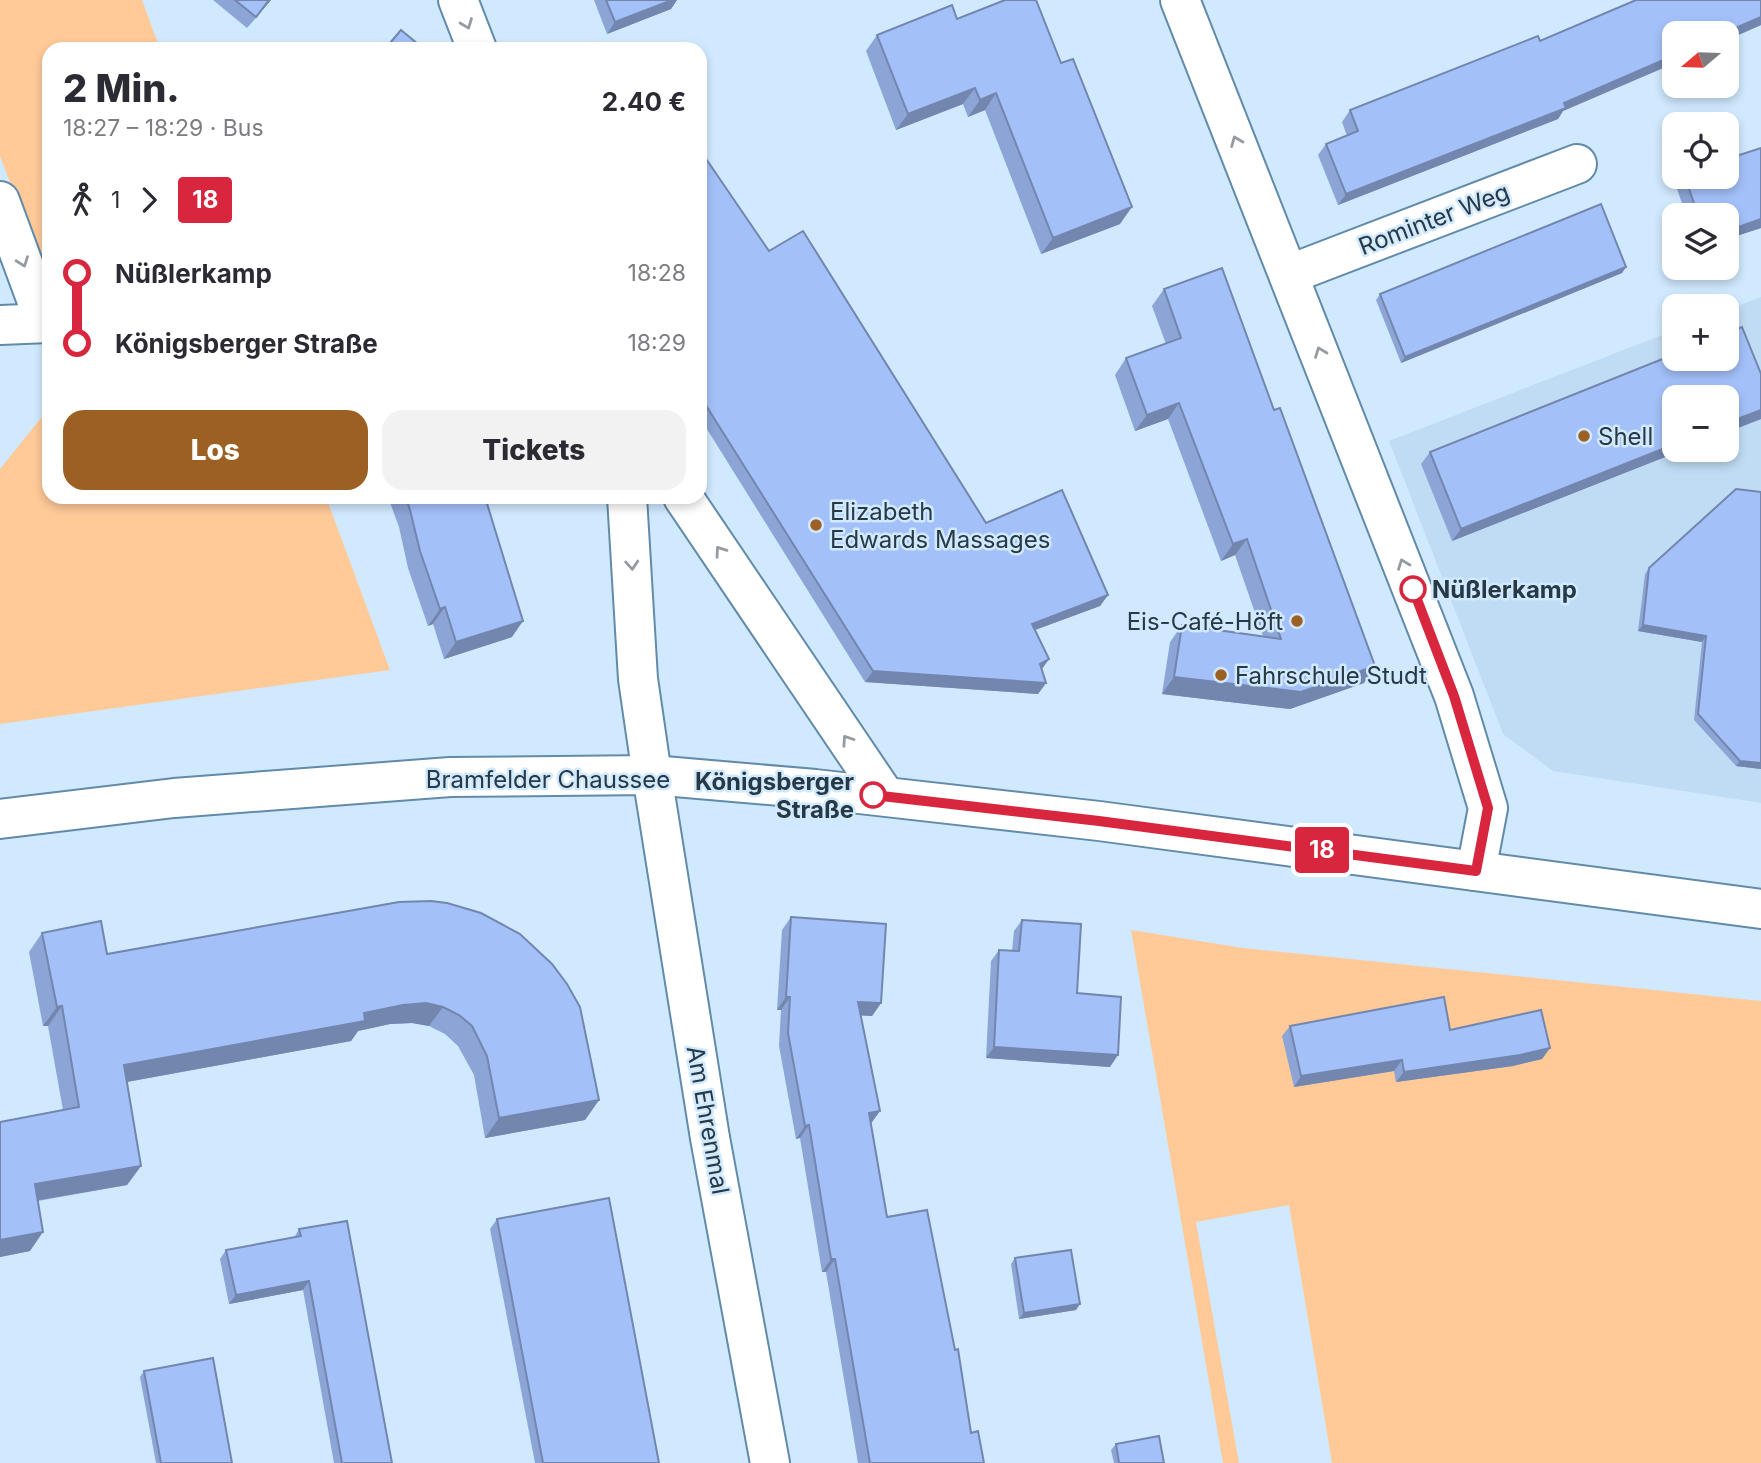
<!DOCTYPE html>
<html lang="de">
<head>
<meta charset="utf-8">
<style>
  :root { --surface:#fff; --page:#f2f2f3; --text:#2b2b33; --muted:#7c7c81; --accent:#9c6122 }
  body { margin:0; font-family:Inter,sans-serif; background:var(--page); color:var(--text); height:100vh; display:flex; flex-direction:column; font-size:26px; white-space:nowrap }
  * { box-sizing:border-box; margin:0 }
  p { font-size:23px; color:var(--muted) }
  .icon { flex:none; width:38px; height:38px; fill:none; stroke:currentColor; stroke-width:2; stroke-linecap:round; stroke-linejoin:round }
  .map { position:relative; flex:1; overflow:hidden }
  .sheet { position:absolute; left:42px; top:42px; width:665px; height:462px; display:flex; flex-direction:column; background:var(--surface); border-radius:21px; box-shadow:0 4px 10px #0003 }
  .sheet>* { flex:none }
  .badge { padding:0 14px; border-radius:5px; font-size:24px; line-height:46px }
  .needle { width:46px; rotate:251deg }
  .controls { position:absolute; left:1662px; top:21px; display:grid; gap:14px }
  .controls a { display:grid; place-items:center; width:77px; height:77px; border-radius:14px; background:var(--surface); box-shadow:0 4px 10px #0003; font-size:35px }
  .map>.badge { position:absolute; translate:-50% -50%; box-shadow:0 0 0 4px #fff }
  .legs { display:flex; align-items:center; gap:10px; height:77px; padding:0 21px; font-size:23px }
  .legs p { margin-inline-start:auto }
  .headline { display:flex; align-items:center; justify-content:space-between; height:119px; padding:0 21px }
  h1 { font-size:38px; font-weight:800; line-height:52px }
  .action { display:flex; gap:14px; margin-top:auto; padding:14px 21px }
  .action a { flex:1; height:80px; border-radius:21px; background:var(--accent); color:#fff; font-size:28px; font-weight:800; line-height:80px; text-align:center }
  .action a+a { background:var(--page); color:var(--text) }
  ul { padding:0 21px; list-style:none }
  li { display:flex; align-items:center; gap:24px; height:70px; font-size:26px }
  li i { display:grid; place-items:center; width:10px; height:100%; margin:0 9px; background:currentColor }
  li i::after { content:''; width:18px; height:18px; margin:-9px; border:5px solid; border-radius:50%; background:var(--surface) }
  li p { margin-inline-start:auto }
  li:first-child i { background:linear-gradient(#0000 50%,currentColor 0) }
  li:last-child i { background:linear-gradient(currentColor 50%,#0000 0) }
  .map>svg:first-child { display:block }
</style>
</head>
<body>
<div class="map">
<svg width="1761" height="1463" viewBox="0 0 1761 1463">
  <rect width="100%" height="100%" fill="#d0e9fe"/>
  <path fill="#c0dcf4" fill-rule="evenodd" d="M1761 297V803L1553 771 1503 734 1389 441 1675 330V359H1727V310ZM1675 397H1727V450H1675Z"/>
  <g fill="#ffc998">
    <polygon points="0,0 142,0 160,49 49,49 49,286 0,156"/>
    <polygon points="49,408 49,497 326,497 390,670 0,724 0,469"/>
    <polygon points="1131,930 1243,948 1761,1001 1761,1463 1332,1463 1289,1205 1196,1222 1239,1463 1223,1463"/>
  </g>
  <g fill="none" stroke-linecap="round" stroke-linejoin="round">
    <defs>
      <g id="minor">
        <polyline points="458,0 477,49"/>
        <polyline points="1180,0 1454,696 1488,808 1476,871"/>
        <polyline points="0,201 45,323"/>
        <polyline points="1290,274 1577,164"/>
        <polyline points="0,325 49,323"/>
        <polyline points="627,497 638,679 652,775 710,1138 770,1463"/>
        <polyline points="683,497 885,796"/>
      </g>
      <polyline id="major" points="0,819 174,798 450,777 652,775 815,789 1099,821 1761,909"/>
    </defs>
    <use href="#minor" stroke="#628aa9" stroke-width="42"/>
    <use href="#major" stroke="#628aa9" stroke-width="42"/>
    <use href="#minor" stroke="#fff" stroke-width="38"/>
    <use href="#major" stroke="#fff" stroke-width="38"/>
  </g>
  <g fill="#8ca5d6">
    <polygon points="213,0 271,0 247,28"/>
    <polygon points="594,0 677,0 671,9 607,34"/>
    <polygon points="1761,0 1761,25 1563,111 1558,119 1338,205 1318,155 1326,144 1347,136 1342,122 1350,110 1540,41"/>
    <polygon points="957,19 1120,224 1041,254 985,110 968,117 963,104 896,130 866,51 877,35"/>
    <polygon points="1761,148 1761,228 1727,239 1727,215 1686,215 1676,186 1682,177 1685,177"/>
    <polygon points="700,150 769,251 986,523 1108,595 1100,606 1035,630 1049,659 1042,669 1046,683 1038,694 865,682 700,418"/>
    <polygon points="1626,267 1622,273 1401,363 1376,300 1380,294"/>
    <polygon points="1164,289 1364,683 1290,709 1162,694 1170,642 1182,625 1263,636 1235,555 1221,561 1168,419 1135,431 1115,375 1126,358 1166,344 1152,306"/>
    <polygon points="1761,374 1761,419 1452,541 1421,464 1430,452"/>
    <polygon points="1761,492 1761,769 1736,766 1694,720 1702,642 1638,631 1645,574 1649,568"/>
    <polygon points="388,497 485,497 512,637 444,659 433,624 428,626 408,568 399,527"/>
    <polygon points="399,902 599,1100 585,1120 485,1138 474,1075 458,1046 445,1034 429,1026 412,1023 390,1024 358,1031 351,1041 127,1082 141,1166 127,1185 38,1201 30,1251 0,1257 63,1110 48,1026 43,1026 29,952 42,933 107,954"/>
    <polygon points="791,917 881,1003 872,1016 861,1015 880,1111 871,1124 887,1217 984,1463 858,1463 826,1272 822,1272 800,1138 796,1139 779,1046 781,1010 777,1010 782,930"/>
    <polygon points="1022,920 1077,993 1110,1067 986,1058 991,961 999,950 1012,951 1014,931"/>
    <polygon points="1290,1026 1450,1030 1550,1048 1542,1059 1513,1066 1396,1082 1394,1071 1294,1087 1282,1036"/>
    <polygon points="497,1219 659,1463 535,1463 490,1229"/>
    <polygon points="299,1229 392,1463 334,1463 303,1290 229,1304 220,1259 226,1250 294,1238"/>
    <polygon points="1015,1258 1076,1310 1019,1319 1011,1264"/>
    <polygon points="144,1371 232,1463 156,1463 140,1377"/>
    <polygon points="1116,1444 1164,1463 1114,1463 1111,1450"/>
  </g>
  <g fill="#7286ae">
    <polygon points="269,0 271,0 247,28 256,17"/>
    <polygon points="672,0 677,0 671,9 607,34 615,22"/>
    <polygon points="1761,17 1761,25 1727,40 1727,33 1724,33"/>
    <polygon points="1675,55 1675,63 1563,111 1558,119 1338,205 1346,194 1564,103"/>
    <polygon points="975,88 963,104 896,130 908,114"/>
    <polygon points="996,93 985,110 968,117 980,100"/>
    <polygon points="1132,207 1120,224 1041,254 1053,238"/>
    <polygon points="1761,219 1761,228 1727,239 1727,231"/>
    <polygon points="1626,267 1622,273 1401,363 1405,357"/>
    <polygon points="1179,403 1168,419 1135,431 1147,415"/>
    <polygon points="1761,410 1761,419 1727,432 1727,423"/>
    <polygon points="1675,444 1675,450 1683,450 1452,541 1461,529"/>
    <polygon points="1247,539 1235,555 1221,561 1233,544"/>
    <polygon points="1108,595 1100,606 1024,634 1032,624"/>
    <polygon points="445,607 433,624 428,626 440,609"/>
    <polygon points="523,621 512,637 444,659 456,642"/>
    <polygon points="1643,625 1706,636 1702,642 1638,631"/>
    <polygon points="1049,659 1041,670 1040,664"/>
    <polygon points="1375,666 1364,683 1290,709 1162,694 1174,677"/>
    <polygon points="873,671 1046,683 1038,694 865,682"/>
    <polygon points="1740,761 1761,763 1761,769 1736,766"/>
    <polygon points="786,997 790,997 781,1010 777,1010"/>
    <polygon points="858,1002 881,1003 872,1016 849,1015"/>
    <polygon points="426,1003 443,1007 429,1026 412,1023 390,1024 358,1031 351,1041 110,1085 124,1065 364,1013 403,1005"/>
    <polygon points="62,1006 48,1026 43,1026 57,1007"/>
    <polygon points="994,1047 1118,1055 1110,1067 986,1058"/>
    <polygon points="1550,1048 1542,1059 1513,1066 1396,1082 1404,1072"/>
    <polygon points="1402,1060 1394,1071 1294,1087 1301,1076"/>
    <polygon points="599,1100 585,1120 485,1138 499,1118"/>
    <polygon points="880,1111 870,1124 869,1113"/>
    <polygon points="809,1125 800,1138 796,1139 805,1126"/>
    <polygon points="141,1166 127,1185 21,1203 35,1184"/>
    <polygon points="43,1232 30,1251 0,1257 0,1240"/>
    <polygon points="831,1259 835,1259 826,1272 822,1272"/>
    <polygon points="309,1281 303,1290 229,1304 236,1295"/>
    <polygon points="1080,1304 1076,1310 1019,1319 1024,1313"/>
  </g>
  <g fill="#a3c0f9" stroke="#7286ae" stroke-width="2">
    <polygon points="235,0 269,0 256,17"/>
    <polygon points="606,0 672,0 615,22"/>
    <polygon points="1005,0 1036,0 1061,63 1073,59 1132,207 1053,238 996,93 980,100 975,88 908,114 877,35 952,5 957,19"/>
    <polygon points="1636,0 1761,0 1761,17 1724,33 1675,33 1675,55 1564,103 1566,108 1346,194 1326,144 1358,131 1350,110 1538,36 1540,41"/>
    <polygon points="401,30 424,49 385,49"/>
    <polygon points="1761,148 1761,219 1727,231 1727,215 1698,215 1685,177 1727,177 1727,159"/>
    <polygon points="700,150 769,251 803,231 986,523 1062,490 1108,595 1032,624 1049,659 1040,664 1046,683 873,671 700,396 700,295 705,292 700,285"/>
    <polygon points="1601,204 1626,267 1405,357 1380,294"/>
    <polygon points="1222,268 1274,410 1280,408 1375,666 1301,692 1174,677 1182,625 1281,639 1247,539 1233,544 1179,403 1147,415 1126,358 1181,338 1164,289"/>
    <polygon points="1742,327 1761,374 1761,410 1727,423 1727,397 1675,397 1675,444 1461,529 1430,452 1675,354 1675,359 1727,359 1727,333"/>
    <polygon points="1736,489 1761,492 1761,763 1740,761 1698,714 1706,636 1643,625 1649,568"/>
    <polygon points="406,497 485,497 523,621 456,642 445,607 440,609 420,551 410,510"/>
    <polygon points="431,901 447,903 481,913 520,934 552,964 567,984 580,1007 599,1100 499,1118 487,1056 472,1026 459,1015 443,1007 426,1003 403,1005 364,1013 365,1021 124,1065 141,1166 35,1184 43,1232 0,1240 0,1122 79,1107 62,1006 57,1007 42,933 101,921 107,954 399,902"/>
    <polygon points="791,917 886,924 881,1003 858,1002 880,1111 869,1113 887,1217 927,1210 955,1350 958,1349 971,1433 978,1431 984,1463 870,1463 835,1259 831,1259 809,1125 805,1126 788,1033 790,997 786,997"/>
    <polygon points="1022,920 1081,924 1077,993 1121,997 1118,1055 994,1047 999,950 1019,951"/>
    <polygon points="1444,997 1450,1030 1541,1010 1550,1048 1520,1055 1404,1072 1402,1060 1301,1076 1290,1026"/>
    <polygon points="609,1198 659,1463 543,1463 497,1219"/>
    <polygon points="347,1221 392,1463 342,1463 309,1281 236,1295 226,1250 301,1236 299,1229"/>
    <polygon points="1071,1250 1080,1304 1024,1313 1015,1258"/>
    <polygon points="213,1358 232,1463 161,1463 144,1371"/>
    <polygon points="1159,1436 1164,1463 1119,1463 1116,1444"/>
  </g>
  <defs><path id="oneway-chevron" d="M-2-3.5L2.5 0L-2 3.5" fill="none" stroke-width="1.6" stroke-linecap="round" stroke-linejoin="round" transform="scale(1.75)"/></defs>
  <g stroke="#949ca2">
    <use href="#oneway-chevron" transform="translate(467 24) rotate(69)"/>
    <use href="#oneway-chevron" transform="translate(1236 141) rotate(-112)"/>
    <use href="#oneway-chevron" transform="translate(23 262) rotate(70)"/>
    <use href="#oneway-chevron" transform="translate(1320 352) rotate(-111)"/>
    <use href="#oneway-chevron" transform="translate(720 551) rotate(-125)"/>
    <use href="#oneway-chevron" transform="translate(1403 564) rotate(-111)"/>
    <use href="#oneway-chevron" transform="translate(632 565) rotate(86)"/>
    <use href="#oneway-chevron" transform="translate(847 740) rotate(-124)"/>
  </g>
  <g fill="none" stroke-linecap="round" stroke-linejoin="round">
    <defs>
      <polyline id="line-1" points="873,795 1099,821 1476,871 1488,808 1454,696 1413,589"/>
    </defs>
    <use href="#line-1" stroke="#fff" stroke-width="16"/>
    <use href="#line-1" stroke="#d7263d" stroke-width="10"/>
  </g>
  <g fill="#9c6122" stroke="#d0e9fe" stroke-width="2.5">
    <circle cx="1584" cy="436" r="7"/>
    <circle cx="816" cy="525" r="7"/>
    <circle cx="1297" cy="621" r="7"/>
    <circle cx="1221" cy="675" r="7"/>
  </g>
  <g fill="#fff" stroke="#d7263d" stroke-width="3.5">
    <circle cx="1413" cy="589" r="12"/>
    <circle cx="873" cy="795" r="12"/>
  </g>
  <g text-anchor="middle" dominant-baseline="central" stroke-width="5" stroke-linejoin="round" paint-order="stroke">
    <g font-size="24" fill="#283946" stroke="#d0e9fe">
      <text transform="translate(1434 219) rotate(-21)">Rominter Weg</text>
      <text x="548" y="779">Bramfelder Chaussee</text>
      <text transform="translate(708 1120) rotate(80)">Am Ehrenmal</text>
    </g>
    <g font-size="24" fill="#283946" stroke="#d0e9fe" text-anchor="start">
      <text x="1598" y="436">Shell</text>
      <text x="830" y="511">Elizabeth<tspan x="830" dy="28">Edwards Massages</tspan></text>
      <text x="1283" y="621" text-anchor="end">Eis-Café-Höft</text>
      <text x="1235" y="675">Fahrschule Studt</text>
    </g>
    <g font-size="24" font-weight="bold" fill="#283946" stroke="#d0e9fe" text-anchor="start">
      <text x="1432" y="589">Nüßlerkamp</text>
      <text x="854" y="781" text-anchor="end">Königsberger<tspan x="854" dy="28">Straße</tspan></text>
    </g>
  </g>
</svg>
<div class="controls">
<a><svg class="needle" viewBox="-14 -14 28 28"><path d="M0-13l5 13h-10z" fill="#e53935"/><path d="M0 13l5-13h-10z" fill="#7c7c81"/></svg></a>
<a><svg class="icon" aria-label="locate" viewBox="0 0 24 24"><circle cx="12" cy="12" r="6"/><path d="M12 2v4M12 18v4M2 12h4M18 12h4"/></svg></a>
<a><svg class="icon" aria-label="layers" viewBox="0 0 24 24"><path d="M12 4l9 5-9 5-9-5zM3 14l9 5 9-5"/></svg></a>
<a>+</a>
<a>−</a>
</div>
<b class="badge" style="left:1322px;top:850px;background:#d7263d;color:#fff">18</b>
<section class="sheet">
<div class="headline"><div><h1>2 Min.</h1><p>18:27 – 18:29 · Bus</p></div><b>2.40 €</b></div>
<div class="legs"><svg class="icon" aria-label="walk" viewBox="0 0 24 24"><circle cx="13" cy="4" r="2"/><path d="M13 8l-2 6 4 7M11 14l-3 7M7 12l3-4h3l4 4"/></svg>1<svg class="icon" aria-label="forward" viewBox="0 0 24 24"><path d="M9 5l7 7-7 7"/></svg><b class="badge" style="background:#d7263d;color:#fff">18</b></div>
<ul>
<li><i style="color:#d7263d"></i><b>Nüßlerkamp</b><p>18:28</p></li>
<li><i style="color:#d7263d"></i><b>Königsberger Straße</b><p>18:29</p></li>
</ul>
<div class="action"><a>Los</a><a>Tickets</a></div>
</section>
</div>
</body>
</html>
